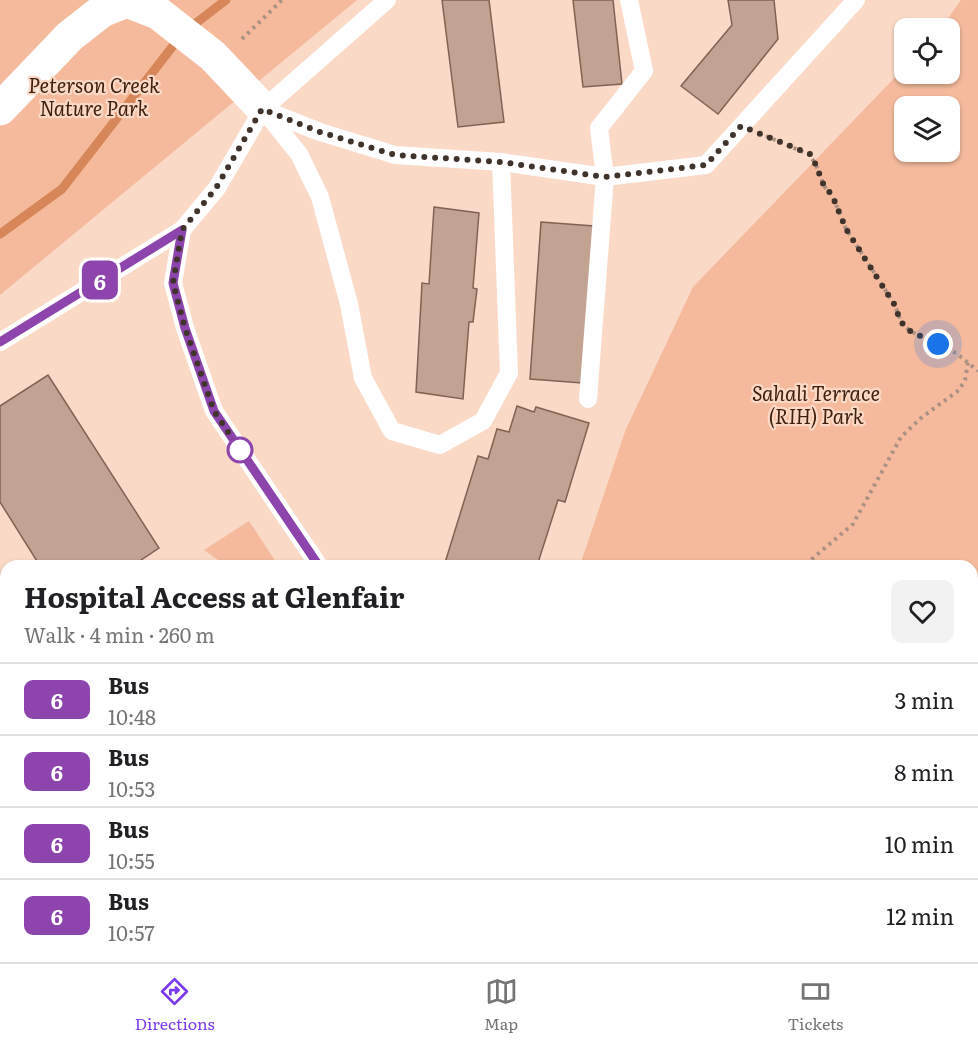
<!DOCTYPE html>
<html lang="en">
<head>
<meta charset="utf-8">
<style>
  :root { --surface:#fff; --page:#f2f2f2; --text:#202124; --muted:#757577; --line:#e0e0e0; --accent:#7c3aed }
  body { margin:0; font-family:Literata,serif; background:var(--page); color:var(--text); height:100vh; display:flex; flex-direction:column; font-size:22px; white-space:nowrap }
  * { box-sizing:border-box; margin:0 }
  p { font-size:20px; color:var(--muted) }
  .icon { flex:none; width:33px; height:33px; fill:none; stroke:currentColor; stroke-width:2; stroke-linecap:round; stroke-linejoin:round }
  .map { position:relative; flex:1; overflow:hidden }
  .details { position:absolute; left:0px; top:560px; width:978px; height:404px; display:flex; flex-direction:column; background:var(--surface); border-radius:18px 18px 0 0; box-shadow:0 2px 4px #0004 }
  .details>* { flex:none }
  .badge { padding:0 12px; border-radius:9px; font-size:21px; line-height:39px }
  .buttons { position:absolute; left:894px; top:18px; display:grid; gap:12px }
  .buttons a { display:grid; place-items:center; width:66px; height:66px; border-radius:12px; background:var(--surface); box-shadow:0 2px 4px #0004; font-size:30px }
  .you { position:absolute; width:30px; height:30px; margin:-15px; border:4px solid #fff; border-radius:50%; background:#1a73e8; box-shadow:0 0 0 9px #1a73e833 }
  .map>.badge { position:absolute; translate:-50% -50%; box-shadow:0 0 0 3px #fff }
  .round { display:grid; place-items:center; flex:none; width:63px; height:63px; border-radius:12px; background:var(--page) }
  .head { display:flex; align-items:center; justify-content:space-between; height:102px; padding:0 24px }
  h1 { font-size:28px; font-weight:700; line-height:45px }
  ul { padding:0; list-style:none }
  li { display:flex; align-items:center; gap:18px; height:72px; padding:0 24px; border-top:2px solid var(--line) }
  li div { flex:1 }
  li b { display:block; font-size:22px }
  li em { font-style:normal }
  li .badge { min-width:66px; font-weight:700; text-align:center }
  .menu { display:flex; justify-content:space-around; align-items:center; height:84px; border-top:2px solid var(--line); background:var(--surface); font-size:16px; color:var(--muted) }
  .menu a { display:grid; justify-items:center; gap:3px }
  .menu .selected { color:var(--accent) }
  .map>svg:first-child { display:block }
</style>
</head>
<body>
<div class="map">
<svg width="978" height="962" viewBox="0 0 978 962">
  <rect width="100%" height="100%" fill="#fbd9c7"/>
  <g fill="#f4ba9b" fill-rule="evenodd">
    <polygon points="0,0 357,0 0,295"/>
    <path d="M961 0H978V962H373L376 957H972V566L580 565 626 429 693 287 904 68V74H950V28H941ZM950 106V152H904V106Z"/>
    <polygon points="249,521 278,565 225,565 204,550"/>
    <polygon points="242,957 313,957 309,962 236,962"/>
  </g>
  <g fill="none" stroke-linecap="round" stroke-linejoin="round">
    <polyline stroke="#d68658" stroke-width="9" points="0,234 62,189 183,33 226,0"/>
  </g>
  <g fill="#c2a291" stroke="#806353" stroke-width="1.5">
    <polygon points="442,0 489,0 504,122 458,127"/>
    <polygon points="573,0 613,0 622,84 583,87"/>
    <polygon points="728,0 774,0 778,39 718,114 681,86 732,25"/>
    <polygon points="434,207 479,213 473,288 477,289 473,322 469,322 463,399 416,392 422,283 429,284"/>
    <polygon points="541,222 594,226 582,383 530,379"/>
    <polygon points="48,375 159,548 132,566 40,566 0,502 0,406"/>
    <polygon points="517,406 534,412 536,407 589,423 565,502 558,500 537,566 444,566 478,456 488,459 497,429 509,432"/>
    <polygon points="112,957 179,957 171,962 115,962"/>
  </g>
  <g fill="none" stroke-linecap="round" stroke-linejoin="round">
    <g stroke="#aa9183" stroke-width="4" stroke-dasharray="3 4.5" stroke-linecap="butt">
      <polyline points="242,39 282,0"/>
      <polyline points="766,136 810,155 816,165 824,186 832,195 846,229 895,305 901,322 910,331 956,353 978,371"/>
      <polyline points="808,566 812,559 853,524 901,437 921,418 959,390 965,380 968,363"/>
      <polyline points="978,734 972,754 978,778"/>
      <polyline points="678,957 690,962"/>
      <polyline points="703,957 703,962"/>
      <polyline points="557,962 558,957"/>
      <polyline points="601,962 605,957"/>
    </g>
    <g stroke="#fff" stroke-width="18">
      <polyline points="263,109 299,154 320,197 349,304 363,378 392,431 440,445 483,421 509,373 501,162"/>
      <polyline points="264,110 320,132 395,155 501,162 605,177 706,165 856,0"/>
      <polyline points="0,342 182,230"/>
      <polyline points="588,399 605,177 599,128 644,71 629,0"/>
      <polyline points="319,566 214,411 185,328 173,283 182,230 217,188 263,109 387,0"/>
      <polyline points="337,962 341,957"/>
    </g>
    <polyline stroke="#fff" stroke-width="33" points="0,109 70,36 102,11 127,1 158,13 213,56 263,109"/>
  </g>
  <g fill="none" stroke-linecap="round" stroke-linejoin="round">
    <defs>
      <polyline id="line" points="0,342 182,230 173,283 185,328 214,411 319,566"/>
    </defs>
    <use href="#line" stroke="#fff" stroke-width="14"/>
    <use href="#line" stroke="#8e44ad" stroke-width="9"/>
    <polyline stroke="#40332c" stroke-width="6" stroke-dasharray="0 10.8" points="240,450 214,411 185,328 173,283 182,230 216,188 262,109 320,132 395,155 501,162 605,177 706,165 741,126 810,154 816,165 824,186 832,195 846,229 894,304 901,322 910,331 938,344"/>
  </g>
  <circle fill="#fff" stroke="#8e44ad" stroke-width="3" cx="240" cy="450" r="12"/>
  <g text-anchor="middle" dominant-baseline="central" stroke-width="4.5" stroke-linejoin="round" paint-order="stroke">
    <g font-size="20" font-style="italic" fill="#40200d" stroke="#fbd9c7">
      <text x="94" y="84">Peterson Creek<tspan x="94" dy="23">Nature Park</tspan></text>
      <text x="816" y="392">Sahali Terrace<tspan x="816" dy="23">(RIH) Park</tspan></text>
    </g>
  </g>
</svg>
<div class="buttons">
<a><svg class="icon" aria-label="locate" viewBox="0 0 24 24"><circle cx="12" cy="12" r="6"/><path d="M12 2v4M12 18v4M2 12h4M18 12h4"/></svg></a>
<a><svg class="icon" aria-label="layers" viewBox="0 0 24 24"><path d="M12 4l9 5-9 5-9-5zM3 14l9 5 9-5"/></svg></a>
</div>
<div class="you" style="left:938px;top:344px"></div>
<b class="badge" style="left:100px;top:280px;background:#8e44ad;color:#fff">6</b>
<section class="details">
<div class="head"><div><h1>Hospital Access at Glenfair</h1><p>Walk · 4 min · 260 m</p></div><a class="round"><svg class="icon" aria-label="heart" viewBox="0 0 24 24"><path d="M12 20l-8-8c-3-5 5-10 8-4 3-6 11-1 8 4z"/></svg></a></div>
<ul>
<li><span class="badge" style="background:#8e44ad;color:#fff">6</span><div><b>Bus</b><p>10:48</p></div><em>3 min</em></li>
<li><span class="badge" style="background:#8e44ad;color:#fff">6</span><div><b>Bus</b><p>10:53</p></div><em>8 min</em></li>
<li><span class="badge" style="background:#8e44ad;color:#fff">6</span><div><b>Bus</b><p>10:55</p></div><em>10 min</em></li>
<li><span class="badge" style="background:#8e44ad;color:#fff">6</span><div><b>Bus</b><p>10:57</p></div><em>12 min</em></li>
</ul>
</section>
</div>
<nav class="menu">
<a class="selected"><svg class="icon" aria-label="directions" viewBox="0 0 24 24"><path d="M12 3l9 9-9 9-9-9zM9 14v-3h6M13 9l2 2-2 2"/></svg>Directions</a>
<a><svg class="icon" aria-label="map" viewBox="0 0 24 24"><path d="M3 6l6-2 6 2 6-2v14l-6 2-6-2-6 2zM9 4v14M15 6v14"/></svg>Map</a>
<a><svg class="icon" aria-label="tickets" viewBox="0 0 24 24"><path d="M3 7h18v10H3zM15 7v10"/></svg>Tickets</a>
</nav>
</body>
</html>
